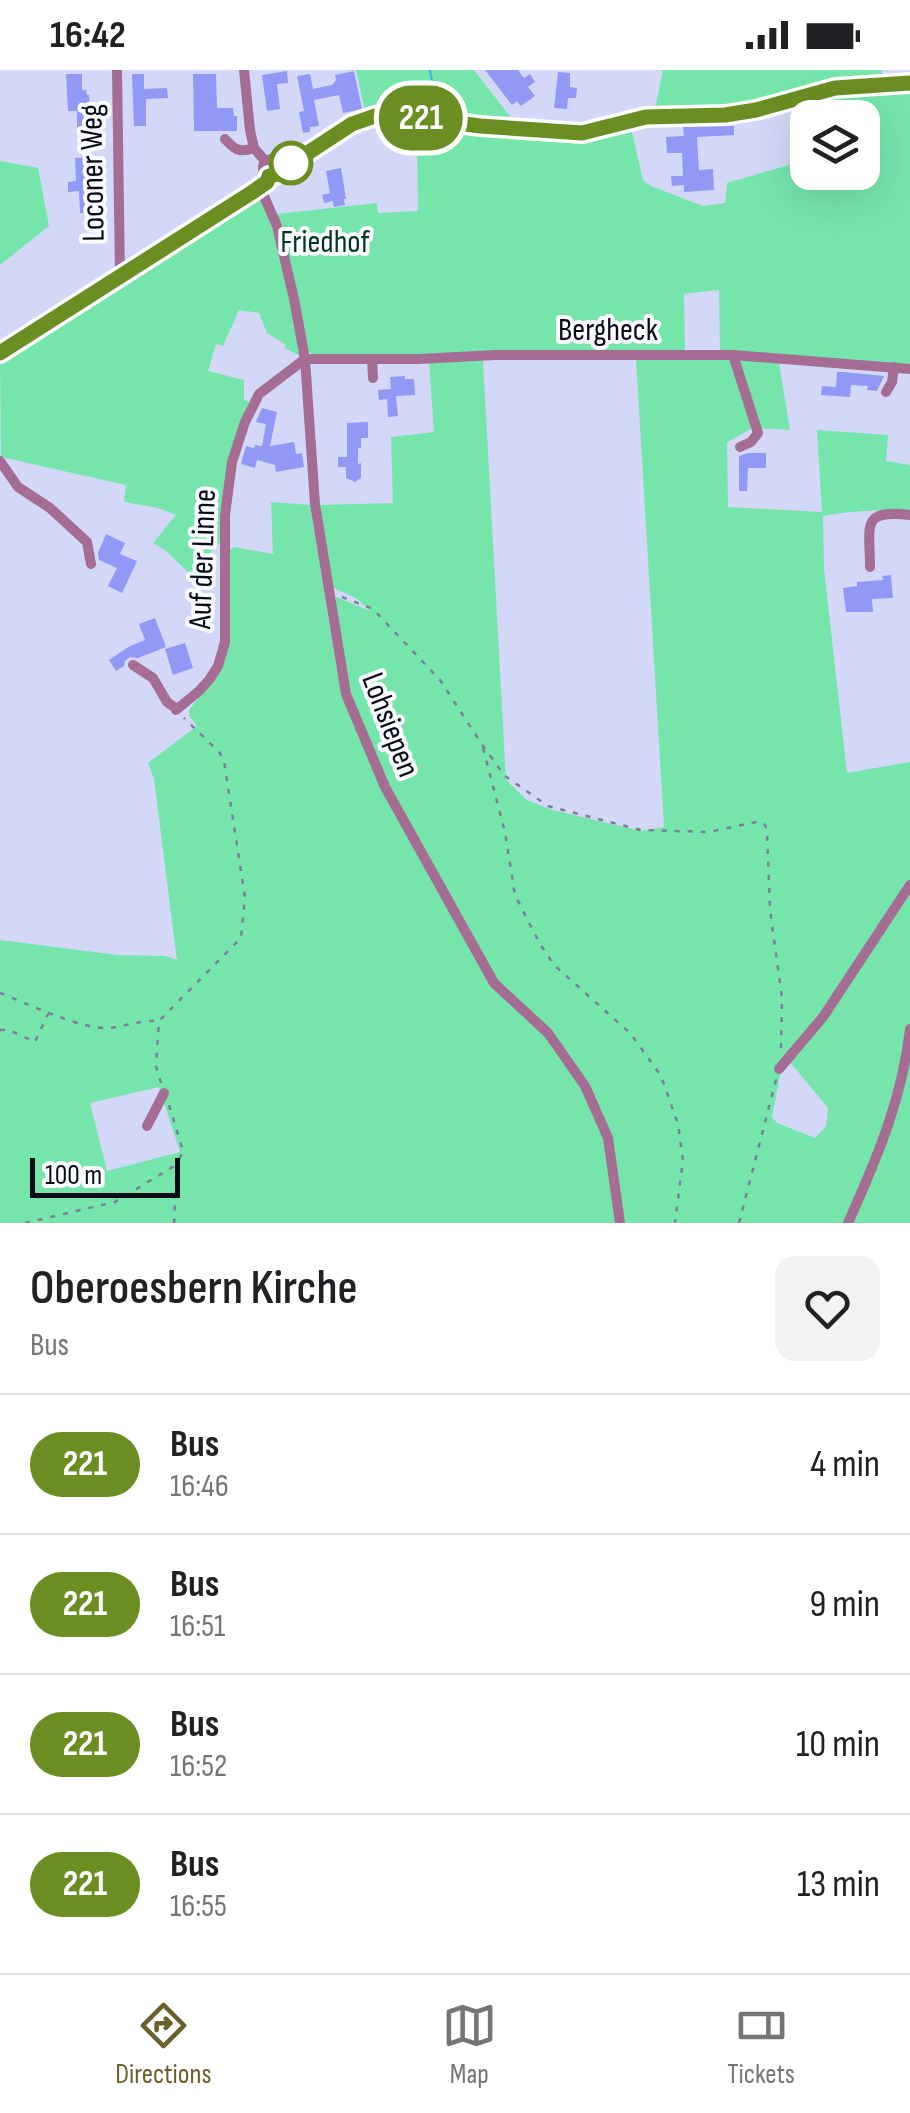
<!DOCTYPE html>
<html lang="en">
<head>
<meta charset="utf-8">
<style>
  :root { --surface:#fff; --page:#f2f2f2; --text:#202124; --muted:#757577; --line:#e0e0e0; --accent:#69602c }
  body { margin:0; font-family:"Sofia Sans Condensed",sans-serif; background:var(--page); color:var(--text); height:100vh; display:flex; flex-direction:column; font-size:38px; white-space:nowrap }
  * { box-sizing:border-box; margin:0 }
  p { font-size:32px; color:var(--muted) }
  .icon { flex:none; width:55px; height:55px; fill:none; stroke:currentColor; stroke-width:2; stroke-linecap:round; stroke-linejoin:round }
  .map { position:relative; height:1153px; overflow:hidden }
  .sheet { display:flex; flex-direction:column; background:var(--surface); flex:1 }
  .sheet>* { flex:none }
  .badge { padding:0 20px; border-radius:32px; font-size:35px; line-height:65px }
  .controls { position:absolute; left:790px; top:30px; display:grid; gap:20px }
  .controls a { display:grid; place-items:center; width:90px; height:90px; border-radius:20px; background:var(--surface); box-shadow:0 10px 40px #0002; font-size:50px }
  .scale { position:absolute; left:30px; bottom:25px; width:150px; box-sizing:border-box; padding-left:10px; border:5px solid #090a17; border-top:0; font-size:28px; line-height:35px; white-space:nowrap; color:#090a17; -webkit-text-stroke:8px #fafbff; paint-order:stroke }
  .map>.badge { position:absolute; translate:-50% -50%; box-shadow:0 0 0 5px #fff }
  .round { display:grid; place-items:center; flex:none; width:105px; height:105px; border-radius:20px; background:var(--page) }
  .headline { display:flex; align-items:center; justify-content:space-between; height:170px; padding:0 30px }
  h1 { font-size:48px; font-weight:600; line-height:75px }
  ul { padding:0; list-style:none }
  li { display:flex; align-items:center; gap:30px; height:140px; padding:0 30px; border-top:2px solid var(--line) }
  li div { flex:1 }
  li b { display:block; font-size:38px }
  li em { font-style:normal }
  li .badge { min-width:110px; font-weight:700; text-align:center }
  .status { display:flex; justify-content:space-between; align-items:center; height:70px; padding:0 50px; background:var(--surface); direction:ltr }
  .status svg { height:28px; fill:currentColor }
  .tabs { display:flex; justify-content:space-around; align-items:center; height:140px; border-top:2px solid var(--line); background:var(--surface); font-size:28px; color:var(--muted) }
  .tabs a { display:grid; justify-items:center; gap:5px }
  .tabs .selected { color:var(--accent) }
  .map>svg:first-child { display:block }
</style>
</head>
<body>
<div class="status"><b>16:42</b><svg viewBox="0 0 49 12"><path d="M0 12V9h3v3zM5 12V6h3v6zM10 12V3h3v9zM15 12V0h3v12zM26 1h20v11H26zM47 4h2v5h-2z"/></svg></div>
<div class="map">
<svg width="910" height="1153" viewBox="0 0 910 1153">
  <rect width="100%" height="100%" fill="#d3d8f8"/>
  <g fill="#76e5ac" fill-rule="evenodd">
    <polygon points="356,0 474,0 515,53 385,37 365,41"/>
    <polygon points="663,0 881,0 883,8 829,13 784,26 729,38 655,39"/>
    <path d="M910 19V295L720 281 719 220 684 224 685 281 314 286 307 280 277 144 377 133 378 143 418 141 417 55 571 70 601 66 631 58 643 110 651 116 703 136 725 133 727 113 806 90 794 34 820 27ZM808 48H862V102H808Z"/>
    <polygon points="0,91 38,98 49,156 0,195"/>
    <path d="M251 128C253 128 256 128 259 129 274 138 296 263 300 286L285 278V274L267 263 259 243 239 240 223 276 216 274 208 301 244 310V330L249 332C230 378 221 423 220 472L190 504 166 481 153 473 176 445 158 438 124 432 126 415 1 387 0 288Z"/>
    <path d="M636 289H735L779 293 790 360 753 358 727 372 728 437 822 442 817 360 888 365 886 391 910 395V442C885 438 848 442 823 446L824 499 847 703 910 692V1153H0V870L118 885 165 886 177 890 154 709 148 693 197 656 189 646V640L218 603 227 482 234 477 273 484 271 432 310 435 337 601 332 525 370 541 356 528 331 517 319 435 393 433 391 367 434 362 429 292 483 291 506 710 527 730 553 740 641 761 664 757ZM790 992 828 1038 826 1056 815 1068 777 1053 772 1047 780 1005ZM159 1017 180 1082 107 1101 90 1033Z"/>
  </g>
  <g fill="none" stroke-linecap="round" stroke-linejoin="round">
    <polyline stroke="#48b8d6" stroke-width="2.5" points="430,0 436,37"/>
  </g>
  <g fill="#9298f6">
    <polygon points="485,0 518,0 524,8 530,4 535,12 528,17 535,26 521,36 517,31 512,35"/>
    <polygon points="287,1 288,13 277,14 280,39 267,41 262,5"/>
    <polygon points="354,1 362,39 343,43 339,25 314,30 319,56 310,57 310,62 303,63 299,42 304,41 297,6 310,4 313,19 332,15 336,10 335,5"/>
    <polygon points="558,2 570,3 570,17 577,18 576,28 568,28 567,39 554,38"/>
    <polygon points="66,4 82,4 82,20 86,20 87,25 89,25 90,50 104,50 104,66 90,66 90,61 77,61 77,41 68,41"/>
    <polygon points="132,4 144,4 144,19 167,18 168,28 146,29 146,56 134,56"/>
    <polygon points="193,4 216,4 217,38 233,38 234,46 237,46 237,61 194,61"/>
    <polygon points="734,56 734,65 697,67 699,100 713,99 714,120 684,122 684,115 672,116 671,106 683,106 682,83 667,83 666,67 684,66 683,57"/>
    <polygon points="91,87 94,120 98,120 98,134 90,134 91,143 80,143 79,121 68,122 68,112 76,111 75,88"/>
    <polygon points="341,98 346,129 344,129 345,135 334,137 333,131 324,133 322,125 330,123 326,101"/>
    <polygon points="837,302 843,302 884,306 877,321 867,320 868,316 851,315 850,327 821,325 822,316 836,317"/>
    <polygon points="405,306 405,309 414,309 415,325 396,326 398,346 388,347 387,329 379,330 378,320 391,319 390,307"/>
    <polygon points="262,338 277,342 270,376 294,372 296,384 302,383 304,397 276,402 275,395 257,390 255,398 241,394 246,376 254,378 255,375 262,376 266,354 256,352"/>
    <polygon points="368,352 368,368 361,368 361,378 358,378 358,394 361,393 361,408 355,412 346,408 346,397 338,397 338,387 347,387 347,353"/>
    <polygon points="748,383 766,383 766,398 748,398 747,421 739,421 739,386"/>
    <polygon points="106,464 125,473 120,484 137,491 122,523 108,516 117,498 99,490 98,483"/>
    <polygon points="891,505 893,528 872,529 873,542 846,542 843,518 857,516 857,512 883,510 882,506"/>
    <polygon points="155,548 166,577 138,588 130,587 125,591 124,596 116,601 109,590 130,576 145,570 139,554"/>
    <polygon points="185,573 193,598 173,605 165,579"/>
  </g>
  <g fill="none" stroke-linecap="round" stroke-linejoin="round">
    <g stroke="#7b7e95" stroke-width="2.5" stroke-dasharray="5 8" stroke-linecap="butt">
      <polyline points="342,527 373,539 440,610 483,676 505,706 548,736 641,760 709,762 756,752 764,753 767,760 770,840 782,928 781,979"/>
      <polyline points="483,678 505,762 515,825 540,874 554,895 631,964 661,1006 678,1054 683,1090 675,1153"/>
      <path d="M0 923C26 933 82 960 109 958 126 956 140 950 158 951"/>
      <polyline points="0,960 9,960 35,972 48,944"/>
      <polyline points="161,1013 156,996 159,951 241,868 245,827 224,691 220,683 184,648"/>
      <polyline points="169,1035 183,1081 177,1094 174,1153"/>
      <polyline points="25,1153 115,1132 176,1095"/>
      <polyline points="739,1153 777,1006"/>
    </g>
    <g stroke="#a56d93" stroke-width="10">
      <polyline points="117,0 120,205"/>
      <polyline points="244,0 250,60 254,78 266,92"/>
      <path d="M225 69C235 80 239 83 254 78"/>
      <circle cx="272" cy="98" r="9"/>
      <polyline points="281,96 303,87 352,54 375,46 392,44 480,56 582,63 646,47 725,45 756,40 835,18 910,13"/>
      <polyline points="260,117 277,156 294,229 305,289 315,434 346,624 385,717 494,913 548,963 585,1016 608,1068 620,1153"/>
      <polyline points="0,283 251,123 267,112 269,106"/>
      <polyline points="733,285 758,363 751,372 740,377"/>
      <polyline points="305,289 418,289 496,285 733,285 910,299"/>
      <polyline points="372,289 373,308"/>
      <polyline points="886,322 892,312 894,297"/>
      <polyline points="0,391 18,417 50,438 87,472 91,494"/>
      <path d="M870 497C870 456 860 439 910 445"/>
      <polyline points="133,595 153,608 167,632 177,639"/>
      <polyline points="176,640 199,621 209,610 218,596 225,572 225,445 232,392 245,352 259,324 305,289"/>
      <polyline points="779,999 823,947 910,815"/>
      <polyline points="147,1056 164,1023"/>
      <path d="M848 1153C877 1088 902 1030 910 959"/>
    </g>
  </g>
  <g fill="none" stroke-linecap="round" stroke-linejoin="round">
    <defs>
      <polyline id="line" points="0,283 251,123 267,112 269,106 278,104 281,96 294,92 352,54 375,46 392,44 480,56 582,63 646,47 725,45 756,40 835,18 910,13"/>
    </defs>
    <use href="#line" stroke="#fff" stroke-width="22"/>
    <use href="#line" stroke="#6b8e23" stroke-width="15"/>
  </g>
  <circle fill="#fff" stroke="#6b8e23" stroke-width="5" cx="291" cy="93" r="20"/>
  <g text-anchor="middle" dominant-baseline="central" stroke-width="8" stroke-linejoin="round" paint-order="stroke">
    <g font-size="32" fill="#090a17" stroke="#fafbff">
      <text transform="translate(93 103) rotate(-91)">Loconer Weg</text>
      <text x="608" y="260">Bergheck</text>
      <text transform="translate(203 489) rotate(-88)">Auf der Linne</text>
      <text transform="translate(390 655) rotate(69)">Lohsiepen</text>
    </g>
    <g font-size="32" fill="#013620" stroke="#fafbff">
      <text x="325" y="172">Friedhof</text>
    </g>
  </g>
</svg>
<div class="controls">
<a><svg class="icon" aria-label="layers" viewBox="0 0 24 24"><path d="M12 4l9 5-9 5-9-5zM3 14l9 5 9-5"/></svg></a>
</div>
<div class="scale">100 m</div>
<b class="badge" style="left:421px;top:48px;background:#6b8e23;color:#fff">221</b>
</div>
<section class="sheet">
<div class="headline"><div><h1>Oberoesbern Kirche</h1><p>Bus</p></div><a class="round"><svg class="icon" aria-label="heart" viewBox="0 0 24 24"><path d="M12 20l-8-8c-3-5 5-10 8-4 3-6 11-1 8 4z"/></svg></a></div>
<ul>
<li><span class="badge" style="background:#6b8e23;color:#fff">221</span><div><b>Bus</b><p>16:46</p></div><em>4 min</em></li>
<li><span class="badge" style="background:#6b8e23;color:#fff">221</span><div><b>Bus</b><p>16:51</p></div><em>9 min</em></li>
<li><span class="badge" style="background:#6b8e23;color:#fff">221</span><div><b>Bus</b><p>16:52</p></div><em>10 min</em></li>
<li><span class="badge" style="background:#6b8e23;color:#fff">221</span><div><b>Bus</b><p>16:55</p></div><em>13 min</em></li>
</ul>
</section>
<nav class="tabs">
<a class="selected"><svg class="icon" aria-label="directions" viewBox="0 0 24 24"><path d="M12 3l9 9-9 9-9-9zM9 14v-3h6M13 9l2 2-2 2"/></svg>Directions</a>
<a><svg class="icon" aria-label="map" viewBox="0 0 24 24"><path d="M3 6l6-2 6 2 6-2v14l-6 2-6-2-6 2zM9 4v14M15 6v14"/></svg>Map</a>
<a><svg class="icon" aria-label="tickets" viewBox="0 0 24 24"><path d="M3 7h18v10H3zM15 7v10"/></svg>Tickets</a>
</nav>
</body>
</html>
